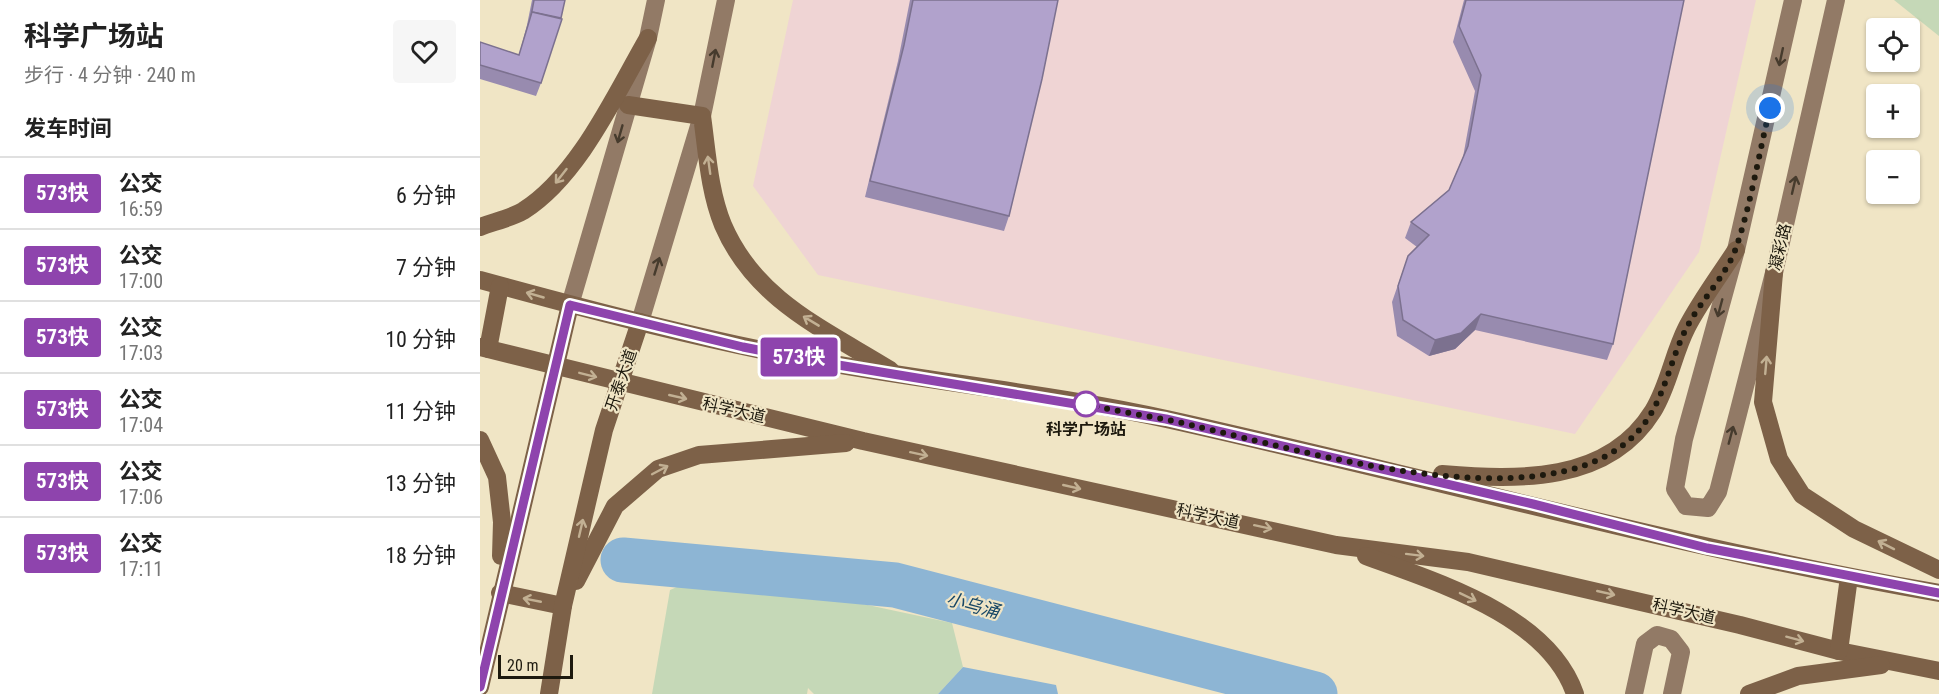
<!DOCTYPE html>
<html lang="zh">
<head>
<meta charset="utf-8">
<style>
  :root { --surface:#fff; --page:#f6f6f6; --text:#222; --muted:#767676; --line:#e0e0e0 }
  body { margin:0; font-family:"Roboto Condensed","Noto Sans SC",sans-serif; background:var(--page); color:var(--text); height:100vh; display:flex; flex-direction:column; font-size:22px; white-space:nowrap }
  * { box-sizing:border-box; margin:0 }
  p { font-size:20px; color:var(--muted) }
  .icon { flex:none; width:33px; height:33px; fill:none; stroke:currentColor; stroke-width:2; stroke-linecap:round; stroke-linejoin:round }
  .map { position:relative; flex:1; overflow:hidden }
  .side { display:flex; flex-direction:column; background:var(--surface); width:480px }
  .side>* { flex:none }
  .badge { padding:0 12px; border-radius:4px; font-size:21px; line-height:39px }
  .buttons { position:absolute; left:1386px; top:18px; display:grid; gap:12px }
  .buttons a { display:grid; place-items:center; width:54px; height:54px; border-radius:6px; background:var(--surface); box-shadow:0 2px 4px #0004; font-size:30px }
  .scale { position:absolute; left:18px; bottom:15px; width:75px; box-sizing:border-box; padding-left:6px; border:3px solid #1d190e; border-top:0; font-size:16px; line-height:21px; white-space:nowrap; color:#1d190e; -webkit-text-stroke:4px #f0e5c5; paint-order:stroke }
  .you { position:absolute; width:30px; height:30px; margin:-15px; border:4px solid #fff; border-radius:50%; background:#1a73e8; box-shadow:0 0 0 9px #1a73e833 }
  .map>.badge { position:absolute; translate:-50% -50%; box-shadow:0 0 0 3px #fff }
  h2 { padding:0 24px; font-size:22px; line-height:54px }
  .round { display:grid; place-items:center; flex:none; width:63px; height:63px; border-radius:6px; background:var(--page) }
  .summary { display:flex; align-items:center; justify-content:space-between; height:102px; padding:0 24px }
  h1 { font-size:28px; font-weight:700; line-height:45px }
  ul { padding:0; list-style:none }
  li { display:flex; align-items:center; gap:18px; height:72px; padding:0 24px; border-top:2px solid var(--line) }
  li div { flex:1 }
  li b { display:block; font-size:22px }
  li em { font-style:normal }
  li .badge { min-width:66px; font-weight:700; text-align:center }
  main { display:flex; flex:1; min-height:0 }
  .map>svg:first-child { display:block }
</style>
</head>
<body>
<main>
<section class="side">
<div class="summary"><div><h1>科学广场站</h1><p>步行 · 4 分钟 · 240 m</p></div><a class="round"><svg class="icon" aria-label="heart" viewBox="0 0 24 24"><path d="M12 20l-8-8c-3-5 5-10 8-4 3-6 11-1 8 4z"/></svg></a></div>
<h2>发车时间</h2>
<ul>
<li><span class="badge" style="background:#8e44ad;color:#fff">573快</span><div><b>公交</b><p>16:59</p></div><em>6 分钟</em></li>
<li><span class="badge" style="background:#8e44ad;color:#fff">573快</span><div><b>公交</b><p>17:00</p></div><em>7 分钟</em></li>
<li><span class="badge" style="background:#8e44ad;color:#fff">573快</span><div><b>公交</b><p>17:03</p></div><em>10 分钟</em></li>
<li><span class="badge" style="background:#8e44ad;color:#fff">573快</span><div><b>公交</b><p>17:04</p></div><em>11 分钟</em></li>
<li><span class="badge" style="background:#8e44ad;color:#fff">573快</span><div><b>公交</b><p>17:06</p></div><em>13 分钟</em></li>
<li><span class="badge" style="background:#8e44ad;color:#fff">573快</span><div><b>公交</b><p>17:11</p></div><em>18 分钟</em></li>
</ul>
</section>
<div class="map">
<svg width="1459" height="694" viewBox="0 0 1459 694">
  <rect width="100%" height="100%" fill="#f0e5c5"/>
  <polygon fill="#efd4d4" points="313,0 1276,0 1219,252 1095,434 338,275 273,186"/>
  <g fill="#c5d8b7">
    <polygon points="1414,0 1459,0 1459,36"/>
    <polygon points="204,584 355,598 472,623 483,667 458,694 334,694 328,688 327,694 172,694 190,590"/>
  </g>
  <polygon fill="#8db5d4" points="483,667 576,685 578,694 458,694"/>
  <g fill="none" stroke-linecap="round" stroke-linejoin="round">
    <polyline stroke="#8db5d4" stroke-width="45" points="143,560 415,585 835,694"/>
    <g stroke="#927a66" stroke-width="18">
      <polyline points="1313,0 1256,250 1204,439 1195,489 1206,506 1228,508 1238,492 1294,273 1356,0"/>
      <polyline points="90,305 168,38 176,0"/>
      <polyline points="160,322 222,116 246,0"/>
      <polyline points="1154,694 1165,644 1177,635 1191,639 1201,652 1192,694"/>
    </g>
    <g stroke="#7d6148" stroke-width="18">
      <path d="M148 105 222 116C227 151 229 191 243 225 275 300 344 329 410 370"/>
      <path d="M0 227C13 222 31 218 43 211 99 176 136 93 168 38"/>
      <polyline points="1294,273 1283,402 1299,459 1322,495 1374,529 1459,570"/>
      <path d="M0 280C113 311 227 341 343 362 458 383 576 394 691 420 947 477 1200 548 1459 593"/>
      <polyline points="0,347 383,441 856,545 988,562 1260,625 1359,651 1459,671"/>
      <polyline points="8,349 20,286"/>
      <polyline points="0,440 17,477 22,522 21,556"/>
      <path d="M962 474C1037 480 1128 484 1173 411 1189 385 1193 354 1207 327 1221 300 1240 275 1256 250"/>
      <path d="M886 556C956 582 1068 615 1095 694"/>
      <polyline points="96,581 135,506 178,469 219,455 366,443"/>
      <polyline points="20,593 83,606"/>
      <polyline points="1359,651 1369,577"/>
      <polyline points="0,687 90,305"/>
      <polyline points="69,694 83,606 124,430 160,322"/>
      <polyline points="1269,694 1318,676 1401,665"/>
    </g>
  </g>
  <g fill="#988baf">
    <polygon points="52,0 85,0 61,83 56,96 0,79 0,42 39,55 47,25"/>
    <polygon points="430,0 578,0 529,216 524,231 385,197 418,61"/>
    <polygon points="984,0 1204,0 1133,344 1127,360 995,330 975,349 949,356 917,336 912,302 928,256 937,247 925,238 931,222 969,190 983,157 995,91 973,42"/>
  </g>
  <polygon fill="#7c718f" points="1001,314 995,330 975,349 949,356 955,340"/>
  <g fill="#b1a2cc" stroke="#7c718f" stroke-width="1.5">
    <polygon points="54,0 85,0 81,18 52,12 51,16"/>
    <polygon points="433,0 578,0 562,79 529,216 390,181 424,45"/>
    <polygon points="986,0 1204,0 1133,344 1001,314 981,333 955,340 923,320 918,286 928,256 949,235 931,222 969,190 988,146 1001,75 979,26"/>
    <polygon points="52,12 82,19 61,83 0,65 0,42 39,55"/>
  </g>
  <defs><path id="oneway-shaft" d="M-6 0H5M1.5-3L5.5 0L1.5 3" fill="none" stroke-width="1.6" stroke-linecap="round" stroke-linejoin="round" transform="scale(1.5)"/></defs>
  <g stroke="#463b2d">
    <use href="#oneway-shaft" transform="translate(1301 57) rotate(102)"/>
    <use href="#oneway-shaft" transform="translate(234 58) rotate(-79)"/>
    <use href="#oneway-shaft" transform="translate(140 134) rotate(106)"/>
    <use href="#oneway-shaft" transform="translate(1314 185) rotate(-77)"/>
    <use href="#oneway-shaft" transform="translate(177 266) rotate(-73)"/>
    <use href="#oneway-shaft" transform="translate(1240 308) rotate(105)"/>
    <use href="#oneway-shaft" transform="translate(1251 435) rotate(-75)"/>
  </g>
  <g stroke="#c2b093">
    <use href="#oneway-shaft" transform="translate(229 165) rotate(-98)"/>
    <use href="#oneway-shaft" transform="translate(81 176) rotate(128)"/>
    <use href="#oneway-shaft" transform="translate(55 295) rotate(-164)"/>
    <use href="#oneway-shaft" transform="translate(331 321) rotate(-149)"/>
    <use href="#oneway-shaft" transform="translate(1286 365) rotate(-85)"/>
    <use href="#oneway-shaft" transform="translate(108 375) rotate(14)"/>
    <use href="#oneway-shaft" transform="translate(198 397) rotate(13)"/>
    <use href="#oneway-shaft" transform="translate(439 454) rotate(12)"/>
    <use href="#oneway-shaft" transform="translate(180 470) rotate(-28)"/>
    <use href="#oneway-shaft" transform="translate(592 487) rotate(13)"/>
    <use href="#oneway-shaft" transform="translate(783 527) rotate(12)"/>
    <use href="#oneway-shaft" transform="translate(101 528) rotate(-77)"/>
    <use href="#oneway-shaft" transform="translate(1406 545) rotate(-153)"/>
    <use href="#oneway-shaft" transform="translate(935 555) rotate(7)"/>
    <use href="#oneway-shaft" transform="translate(1126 593) rotate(13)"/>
    <use href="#oneway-shaft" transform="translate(988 597) rotate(26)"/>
    <use href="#oneway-shaft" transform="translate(52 600) rotate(-169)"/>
    <use href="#oneway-shaft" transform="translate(1315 639) rotate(15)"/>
  </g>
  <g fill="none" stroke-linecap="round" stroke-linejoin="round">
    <defs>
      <polyline id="line" points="0,687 90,305 263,347 340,362 686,419 1053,504 1227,548 1459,593"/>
    </defs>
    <use href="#line" stroke="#fff" stroke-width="14"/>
    <use href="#line" stroke="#8e44ad" stroke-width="9"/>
    <path stroke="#1d190e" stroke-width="6" stroke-dasharray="0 10.8" d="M606 404C642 413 679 417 715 426 824 451 1055 521 1148 441 1184 411 1187 365 1207 327 1221 300 1246 276 1256 248 1271 204 1279 153 1290 108"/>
  </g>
  <circle fill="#fff" stroke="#8e44ad" stroke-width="3" cx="606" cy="404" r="12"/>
  <g text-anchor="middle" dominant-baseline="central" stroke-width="4.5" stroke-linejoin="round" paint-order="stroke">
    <g font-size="16" fill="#1d190e" stroke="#f0e5c5">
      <text transform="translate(1300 247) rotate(-77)">凝彩路</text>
      <text transform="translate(141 380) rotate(-71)">开泰大道</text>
      <text transform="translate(254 410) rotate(13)">科学大道</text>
      <text transform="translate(728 516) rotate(12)">科学大道</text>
      <text transform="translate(1204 611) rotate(13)">科学大道</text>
    </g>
    <g font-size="16" font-weight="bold" fill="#1d190e" stroke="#f0e5c5">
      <text x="606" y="429">科学广场站</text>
    </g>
    <g font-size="18" font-style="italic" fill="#174766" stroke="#f0e5c5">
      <text transform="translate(493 605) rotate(15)">小乌涌</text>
    </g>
  </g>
</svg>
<div class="buttons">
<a><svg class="icon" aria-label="locate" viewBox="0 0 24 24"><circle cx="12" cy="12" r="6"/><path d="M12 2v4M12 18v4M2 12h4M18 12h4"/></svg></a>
<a>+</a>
<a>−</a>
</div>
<div class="scale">20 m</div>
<div class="you" style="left:1290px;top:108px"></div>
<b class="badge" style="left:319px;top:357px;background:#8e44ad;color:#fff">573快</b>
</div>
</main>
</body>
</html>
